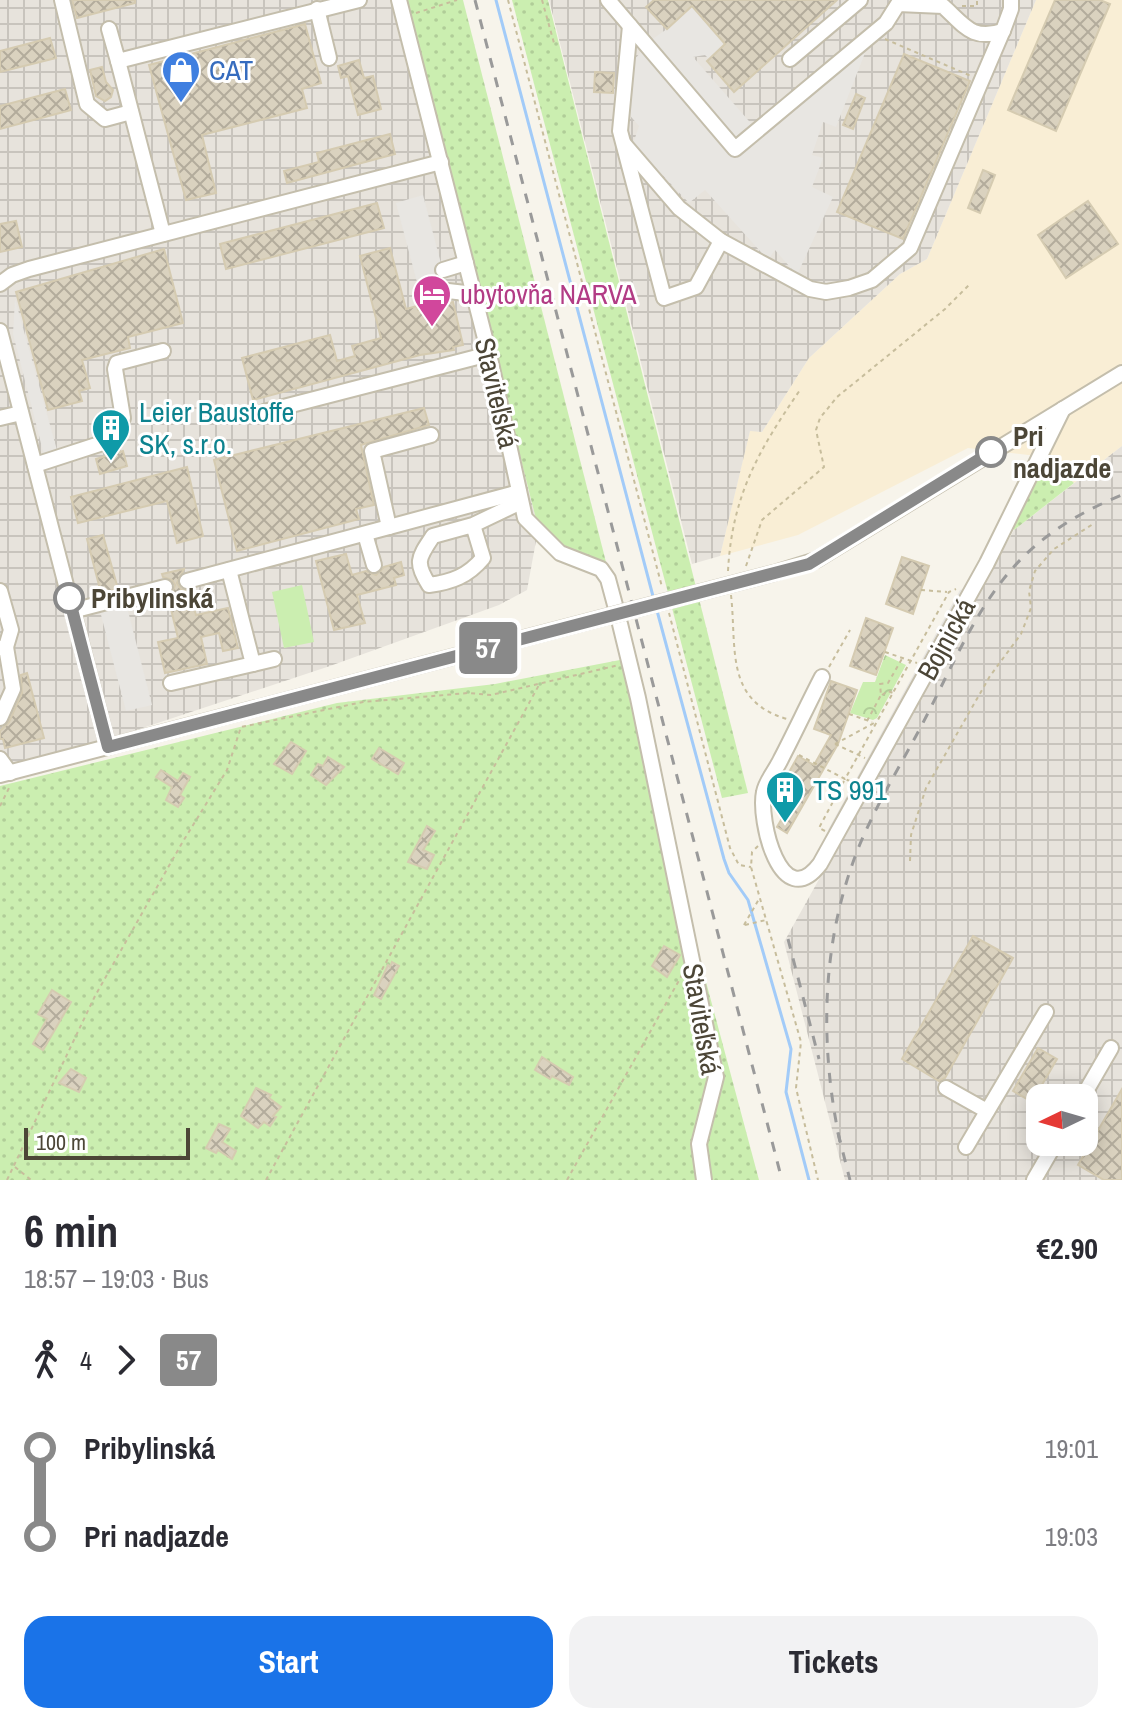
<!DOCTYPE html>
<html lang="en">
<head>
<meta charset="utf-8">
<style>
  :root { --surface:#fff; --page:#f2f2f3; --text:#2b2b33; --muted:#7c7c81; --accent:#1a73e8 }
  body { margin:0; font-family:"Archivo Narrow",sans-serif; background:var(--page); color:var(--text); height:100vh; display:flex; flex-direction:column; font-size:30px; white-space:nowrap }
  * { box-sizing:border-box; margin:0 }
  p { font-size:26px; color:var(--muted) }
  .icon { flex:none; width:44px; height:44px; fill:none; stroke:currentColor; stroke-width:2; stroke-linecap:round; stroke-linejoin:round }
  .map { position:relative; height:1180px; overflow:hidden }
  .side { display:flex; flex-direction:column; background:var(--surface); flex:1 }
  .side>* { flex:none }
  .badge { padding:0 16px; border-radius:6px; font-size:28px; line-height:52px }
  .needle { width:52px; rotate:265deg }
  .tools { position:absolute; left:1026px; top:1084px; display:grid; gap:16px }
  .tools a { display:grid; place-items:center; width:72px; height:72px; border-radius:16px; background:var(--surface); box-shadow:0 4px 20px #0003; font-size:40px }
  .scale { position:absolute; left:24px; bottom:20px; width:166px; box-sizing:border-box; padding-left:8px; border:4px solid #4c4637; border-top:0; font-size:22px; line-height:28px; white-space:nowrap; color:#4c4637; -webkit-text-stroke:6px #fff; paint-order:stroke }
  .map>.badge { position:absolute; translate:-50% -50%; box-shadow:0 0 0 4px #fff }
  .legs { display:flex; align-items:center; gap:12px; height:88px; padding:0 24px; font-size:26px }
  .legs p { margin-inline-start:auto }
  .headline { display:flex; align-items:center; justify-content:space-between; height:136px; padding:0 24px }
  h1 { font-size:44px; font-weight:700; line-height:60px }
  .cta { display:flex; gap:16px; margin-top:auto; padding:16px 24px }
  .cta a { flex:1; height:92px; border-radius:24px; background:var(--accent); color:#fff; font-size:32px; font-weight:700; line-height:92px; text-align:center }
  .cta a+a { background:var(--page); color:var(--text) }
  ul { padding:0 24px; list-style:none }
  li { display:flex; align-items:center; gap:28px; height:88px; font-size:30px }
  li i { display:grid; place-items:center; width:12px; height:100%; margin:0 10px; background:currentColor }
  li i::after { content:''; width:20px; height:20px; margin:-10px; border:6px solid; border-radius:50%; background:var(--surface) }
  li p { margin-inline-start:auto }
  li:first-child i { background:linear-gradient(#0000 50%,currentColor 0) }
  li:last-child i { background:linear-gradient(currentColor 50%,#0000 0) }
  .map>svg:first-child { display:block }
</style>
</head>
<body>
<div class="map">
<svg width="1122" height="1180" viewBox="0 0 1122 1180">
  <defs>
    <pattern id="industrial-grid" width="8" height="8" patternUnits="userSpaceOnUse" patternTransform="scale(2)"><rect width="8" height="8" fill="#e7e3dc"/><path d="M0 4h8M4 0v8" fill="none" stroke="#c8c4bd"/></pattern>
    <pattern id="grass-dots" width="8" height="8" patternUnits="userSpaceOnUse" patternTransform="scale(2)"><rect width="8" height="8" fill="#cbeeb0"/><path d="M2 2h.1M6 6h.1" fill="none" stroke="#b0cd98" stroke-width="1.8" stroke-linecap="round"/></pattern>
    <pattern id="forest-crowns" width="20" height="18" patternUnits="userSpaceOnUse" patternTransform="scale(2)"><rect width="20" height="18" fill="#cbeeb0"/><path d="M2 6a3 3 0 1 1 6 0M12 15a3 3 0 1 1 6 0" fill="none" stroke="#b0cd98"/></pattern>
    <pattern id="building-cross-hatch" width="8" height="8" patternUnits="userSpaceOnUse" patternTransform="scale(2)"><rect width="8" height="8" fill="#dad2bf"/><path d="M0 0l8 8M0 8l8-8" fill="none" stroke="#b3ac9c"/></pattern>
  </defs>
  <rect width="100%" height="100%" fill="#f7f4eb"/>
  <polygon fill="#f9eed5" points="1036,0 1122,0 1122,446 1074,483 1045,457 968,448 798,535 720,556 750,430 762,432 809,358 900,274 927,259"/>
  <g fill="url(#industrial-grid)" fill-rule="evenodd">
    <polygon points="0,0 405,0 536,519 536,541 527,590 499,605 330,666 64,754 0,771"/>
    <polygon points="549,0 1036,0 927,259 900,274 809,358 762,432 750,431 720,556 692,564"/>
    <path d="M1122 446V1180H845L784 942 1014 530ZM1040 1098H1084V1142H1040Z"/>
  </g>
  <g fill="url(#grass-dots)">
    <polygon points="405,0 463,0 607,566 567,550 536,519"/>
    <polygon points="512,0 548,0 748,793 722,798"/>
    <polygon points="1045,457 1074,483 1014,530 1013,526"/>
    <polygon points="620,660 759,1180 0,1180 0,786 337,703 495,684"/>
  </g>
  <polygon fill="url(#forest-crowns)" points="885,655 906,665 877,718 873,720 850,713 863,682 875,682"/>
  <polygon fill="#cbeeb0" points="302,585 314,642 284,648 272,592"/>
  <g fill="#e8e6e2">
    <polygon points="692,6 725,44 709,59 705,55 693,57 762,136 855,53 865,53 836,127 823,122 812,155 823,158 812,187 833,197 797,275 775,250 768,260 705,190 689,203 633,144 639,126 626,111 629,84 635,59 651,40 667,29"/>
    <polygon points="423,195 449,294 422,301 396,203"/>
    <polygon points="15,299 60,461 45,459 13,334"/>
    <polygon points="968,588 833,832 828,830 960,590"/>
    <polygon points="126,603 152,705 126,711 100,611"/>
  </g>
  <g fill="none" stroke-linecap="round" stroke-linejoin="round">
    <g stroke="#a2cbf8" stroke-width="3">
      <polyline points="496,0 654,600"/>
      <polyline points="656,607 724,859 729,873 748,900 791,1049 786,1092 809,1180"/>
    </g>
  </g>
  <g fill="url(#building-cross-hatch)" stroke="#d5cbb1" stroke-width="2">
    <polygon points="72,0 135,0 135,3 77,18"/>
    <polygon points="654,0 837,0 734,92 707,61 725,44 692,6 667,29 646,7"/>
    <polygon points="1055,0 1100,0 1110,4 1056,131 1008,110"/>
    <polygon points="305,24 321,83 302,89 307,108 202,135 216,193 186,200 149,65"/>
    <polygon points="50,38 56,58 0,72 0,51"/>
    <polygon points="904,54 970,81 903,239 837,212"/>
    <polygon points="359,60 364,78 373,76 381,109 358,115 348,76 341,78 338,66"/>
    <polygon points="102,67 106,82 113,90 111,97 105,101 96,96 90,70"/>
    <polygon points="595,72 614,73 613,93 594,92"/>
    <polygon points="65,89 71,110 0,129 0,106"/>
    <polygon points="856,94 865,98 853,129 843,125"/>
    <polygon points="390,134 395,154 287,183 284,171 319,162 317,153"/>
    <polygon points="983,170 995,175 980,213 968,208"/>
    <polygon points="1088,201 1118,244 1066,278 1038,235"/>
    <polygon points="377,203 384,228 226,269 220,244"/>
    <polygon points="16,221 22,247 0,252 0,224"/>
    <polygon points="390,248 406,309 417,306 418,310 453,302 463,345 453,347 454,350 420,355 253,400 242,358 330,335 337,361 355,356 352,346 381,338 360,256"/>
    <polygon points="164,249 183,323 128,337 130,348 82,360 90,388 79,391 82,401 48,410 16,292"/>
    <polygon points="424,408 429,425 361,445 374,505 356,509 359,519 237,551 214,460"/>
    <polygon points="123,451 127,466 100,474 96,459"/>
    <polygon points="187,467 203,536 177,543 167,501 78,523 71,497"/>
    <polygon points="103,535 118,589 101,593 87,539"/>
    <polygon points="346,554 352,575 366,571 376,575 384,567 401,562 404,575 394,578 396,585 357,595 365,623 334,630 316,561"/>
    <polygon points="902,557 929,566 913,614 886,604"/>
    <polygon points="184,569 177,583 181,589 189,591 196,615 228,608 238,648 223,651 219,633 201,637 207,664 165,673 158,642 178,638 168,597 172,594 175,585 172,580 163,577 162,574"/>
    <polygon points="866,618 893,628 876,675 850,666"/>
    <polygon points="27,673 44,738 5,748 3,739 0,739 0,731 9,722 22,693 21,675"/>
    <polygon points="831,681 857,690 838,744 787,833 777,827 788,808 774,799 798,756 814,765 831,735 814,729"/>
    <polygon points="291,742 306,751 292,774 274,764"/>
    <polygon points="379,748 404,763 398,774 372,759"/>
    <polygon points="328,757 344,767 326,785 311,775 318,764 323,766"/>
    <polygon points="161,770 178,781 183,773 190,777 180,795 184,798 178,807 166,800 172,787 156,777"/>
    <polygon points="427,826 435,831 423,850 434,855 427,869 408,862"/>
    <polygon points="973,936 1013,958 945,1078 939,1081 902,1059"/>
    <polygon points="664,946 680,955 667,977 652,966"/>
    <polygon points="392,962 399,966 381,999 374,995 388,965 390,967"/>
    <polygon points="52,990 71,1002 43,1050 33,1044 47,1019 38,1014"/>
    <polygon points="1038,1048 1057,1059 1032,1102 1013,1091"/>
    <polygon points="542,1057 573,1077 569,1085 552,1076 550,1079 535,1070"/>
    <polygon points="71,1069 86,1078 79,1092 59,1083"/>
    <polygon points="256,1088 271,1095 269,1098 281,1107 273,1116 276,1117 270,1126 264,1122 258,1128 241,1116"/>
    <polygon points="1122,1089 1122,1180 1104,1180 1078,1165"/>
    <polygon points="219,1124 230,1129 222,1142 236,1151 232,1159 218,1150 216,1153 206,1148"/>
  </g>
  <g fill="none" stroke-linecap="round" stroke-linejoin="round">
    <defs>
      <g id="minor">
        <polyline points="62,0 87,104 105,119 131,112"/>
        <polyline points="399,0 489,354 525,518 560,553 601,569 608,579 615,605"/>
        <path d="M608 0 735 149 886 23 898 4 943 6C965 26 972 41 1003 31"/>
        <polyline points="317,9 329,58"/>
        <polyline points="630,26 620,131 664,298 696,287 721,241"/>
        <polyline points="109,29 118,61 359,0"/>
        <polyline points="790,59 860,0"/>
        <polyline points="118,61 163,234"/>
        <polyline points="624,144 679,208 721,241 810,289 826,292 849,288 872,280 910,248 1004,28 1011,9 1011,0"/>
        <polyline points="443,270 466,263"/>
        <polyline points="0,284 12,275 29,269 441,162"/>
        <polyline points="448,291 474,294"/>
        <polyline points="0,331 108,747"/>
        <polyline points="264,412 489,354"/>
        <polyline points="0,418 21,413"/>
        <polyline points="35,465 115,439 123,418 115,369 117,363 163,351"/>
        <path d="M473 525 483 558C468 576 452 582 429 585 414 562 419 557 433 536L473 525 475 524 521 502"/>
        <polyline points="389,527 519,492"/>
        <polyline points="365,534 374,565"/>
        <polyline points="774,573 816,560 1122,373"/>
        <polyline points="187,581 389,527 372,451 431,435"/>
        <polyline points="0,591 11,630 6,647 0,648"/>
        <polyline points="72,611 165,587"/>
        <polyline points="620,624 638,698 716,1077 699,1144 704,1180"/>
        <polyline points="253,664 274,659"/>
        <path d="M822 677C808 704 795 732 781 759 776 770 766 781 764 792 758 820 781 915 820 864L987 563 1063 409"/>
        <polyline points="171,683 253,664 229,570"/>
        <polyline points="0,718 13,689 6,647"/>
        <polyline points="0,759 10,773"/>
        <polyline points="0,775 586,622"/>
        <polyline points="946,1088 987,1111"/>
        <polyline points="1082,1098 1111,1048"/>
        <polyline points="966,1147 1046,1012"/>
        <polyline points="1034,1180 1056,1142"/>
      </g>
    </defs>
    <use href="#minor" stroke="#c4beac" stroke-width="18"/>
    <g stroke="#c7bd9c" stroke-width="2" stroke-dasharray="4 4" stroke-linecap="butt">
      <polyline points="508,0 662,587"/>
      <polyline points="542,0 554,43"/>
      <polyline points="962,6 977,6 977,0"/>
      <polyline points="416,13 457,0"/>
      <polyline points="885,39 971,76"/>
      <polyline points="746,566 762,520 824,467 816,430 820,418 837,397 945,309 971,283"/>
      <path d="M728 571C732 495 759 450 800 390"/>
      <polyline points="921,590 947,592"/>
      <path d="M731 595C737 647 724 701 787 719"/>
      <polyline points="669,613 730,848 739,865 751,867"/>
      <polyline points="885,652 917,663"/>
      <polyline points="829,667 850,630"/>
      <polyline points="882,695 888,691 893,693"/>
      <polyline points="849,714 872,722"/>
      <polyline points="867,721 881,695 880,684 888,683 903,657"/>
      <polyline points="835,744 874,723"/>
      <polyline points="835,744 865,758"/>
      <polyline points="799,755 845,779 949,592 956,589"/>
      <polyline points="0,806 10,786"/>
      <polyline points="825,831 819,828 845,779 852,782"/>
      <polyline points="758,846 752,852 751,867 801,1042 796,1088 818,1180"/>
      <polyline points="910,861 911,835 926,788 990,676 1021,634 1031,608 1029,591 1035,571 1054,549 1093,524"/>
      <polyline points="744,925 759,899"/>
      <polyline points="745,925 766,920"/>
      <polyline points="15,1167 31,1180"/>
      <polyline points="7,1180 95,996 182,843 227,770 241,727 363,702 468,693 491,695 619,665"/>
      <polyline points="266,1180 539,685"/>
      <polyline points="567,1180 682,975"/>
    </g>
    <use href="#minor" stroke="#fff" stroke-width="14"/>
    <g stroke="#9a9a9a" stroke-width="3" stroke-dasharray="10 10" stroke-linecap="butt">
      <polyline points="475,0 782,1180"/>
      <polyline points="788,939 819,1059"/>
      <polyline points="838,1133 850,1180"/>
      <path d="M840 1142C819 1043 821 939 860 844 879 799 905 758 927 715 981 608 1004 543 1122 495"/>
    </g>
    <defs>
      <polyline id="minor-bridge" points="586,622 774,573"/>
    </defs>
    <use href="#minor-bridge" stroke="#c4beac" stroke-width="18" stroke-linecap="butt"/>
    <use href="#minor-bridge" stroke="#fff" stroke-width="14"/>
  </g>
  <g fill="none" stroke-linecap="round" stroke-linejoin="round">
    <defs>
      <polyline id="line-1" points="69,598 108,747 809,564 991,452"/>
    </defs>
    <use href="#line-1" stroke="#fff" stroke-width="18"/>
    <use href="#line-1" stroke="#898989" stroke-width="12"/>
  </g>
  <defs>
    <symbol id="shop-pin" viewBox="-11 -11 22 30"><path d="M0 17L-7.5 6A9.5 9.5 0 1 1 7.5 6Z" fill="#3f7fe0" stroke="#fff"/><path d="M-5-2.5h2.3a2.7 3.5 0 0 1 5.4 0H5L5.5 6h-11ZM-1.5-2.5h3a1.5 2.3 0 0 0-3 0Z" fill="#fff"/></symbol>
    <symbol id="hotel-pin" viewBox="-11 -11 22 30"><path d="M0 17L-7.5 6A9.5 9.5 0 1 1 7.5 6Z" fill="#d1479c" stroke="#fff"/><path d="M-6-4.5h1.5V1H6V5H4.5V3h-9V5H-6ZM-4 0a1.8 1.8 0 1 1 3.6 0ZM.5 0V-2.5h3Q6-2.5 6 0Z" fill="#fff"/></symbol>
    <symbol id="building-pin" viewBox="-11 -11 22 30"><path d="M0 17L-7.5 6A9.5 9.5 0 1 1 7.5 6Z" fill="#0f9aa8" stroke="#fff"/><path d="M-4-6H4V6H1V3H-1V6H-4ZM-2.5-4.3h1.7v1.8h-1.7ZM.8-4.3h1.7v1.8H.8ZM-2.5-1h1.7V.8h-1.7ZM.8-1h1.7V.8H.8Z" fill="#fff"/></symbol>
  </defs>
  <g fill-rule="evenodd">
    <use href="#shop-pin" x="159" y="48" width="44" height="60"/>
    <use href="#hotel-pin" x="410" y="272" width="44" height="60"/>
    <use href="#building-pin" x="89" y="406" width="44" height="60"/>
    <use href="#building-pin" x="763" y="768" width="44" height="60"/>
  </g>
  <g fill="#fff" stroke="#898989" stroke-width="4">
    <circle cx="991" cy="452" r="14"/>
    <circle cx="69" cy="598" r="14"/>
  </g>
  <g text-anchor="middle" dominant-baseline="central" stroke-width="6" stroke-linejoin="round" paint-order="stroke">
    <g font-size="28" fill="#366cbe" stroke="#fff" text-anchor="start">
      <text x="209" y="70">CAT</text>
    </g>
    <g font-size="28" fill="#b23c85" stroke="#fff" text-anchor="start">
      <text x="460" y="294">ubytovňa NARVA</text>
    </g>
    <g font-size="28" fill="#4c4637" stroke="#fff">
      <text transform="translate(497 393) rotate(77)">Staviteľská</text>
      <text transform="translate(946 639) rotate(-61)">Bojnická</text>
      <text transform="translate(702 1019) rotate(80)">Staviteľská</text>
    </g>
    <g font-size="28" fill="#0d838f" stroke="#fff" text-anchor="start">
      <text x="139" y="412">Leier Baustoffe<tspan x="139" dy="32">SK, s.r.o.</tspan></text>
      <text x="813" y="790">TS 991</text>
    </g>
    <g font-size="28" font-weight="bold" fill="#4c4637" stroke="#fff" text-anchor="start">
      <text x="1013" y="436">Pri<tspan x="1013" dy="32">nadjazde</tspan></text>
      <text x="91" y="598">Pribylinská</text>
    </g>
  </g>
</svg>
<div class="tools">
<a><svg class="needle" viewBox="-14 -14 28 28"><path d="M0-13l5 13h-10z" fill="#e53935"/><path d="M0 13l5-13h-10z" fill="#7c7c81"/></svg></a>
</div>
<div class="scale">100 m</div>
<b class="badge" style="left:488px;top:648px;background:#898989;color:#fff">57</b>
</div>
<section class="side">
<div class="headline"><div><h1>6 min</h1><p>18:57 – 19:03 · Bus</p></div><b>€2.90</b></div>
<div class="legs"><svg class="icon" aria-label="walk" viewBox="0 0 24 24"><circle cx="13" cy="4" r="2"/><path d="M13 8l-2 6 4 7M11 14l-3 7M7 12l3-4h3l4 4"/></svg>4<svg class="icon" aria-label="forward" viewBox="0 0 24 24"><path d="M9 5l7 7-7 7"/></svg><b class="badge" style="background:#898989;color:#fff">57</b></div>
<ul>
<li><i style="color:#898989"></i><b>Pribylinská</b><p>19:01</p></li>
<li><i style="color:#898989"></i><b>Pri nadjazde</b><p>19:03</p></li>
</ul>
<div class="cta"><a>Start</a><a>Tickets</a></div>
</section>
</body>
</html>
